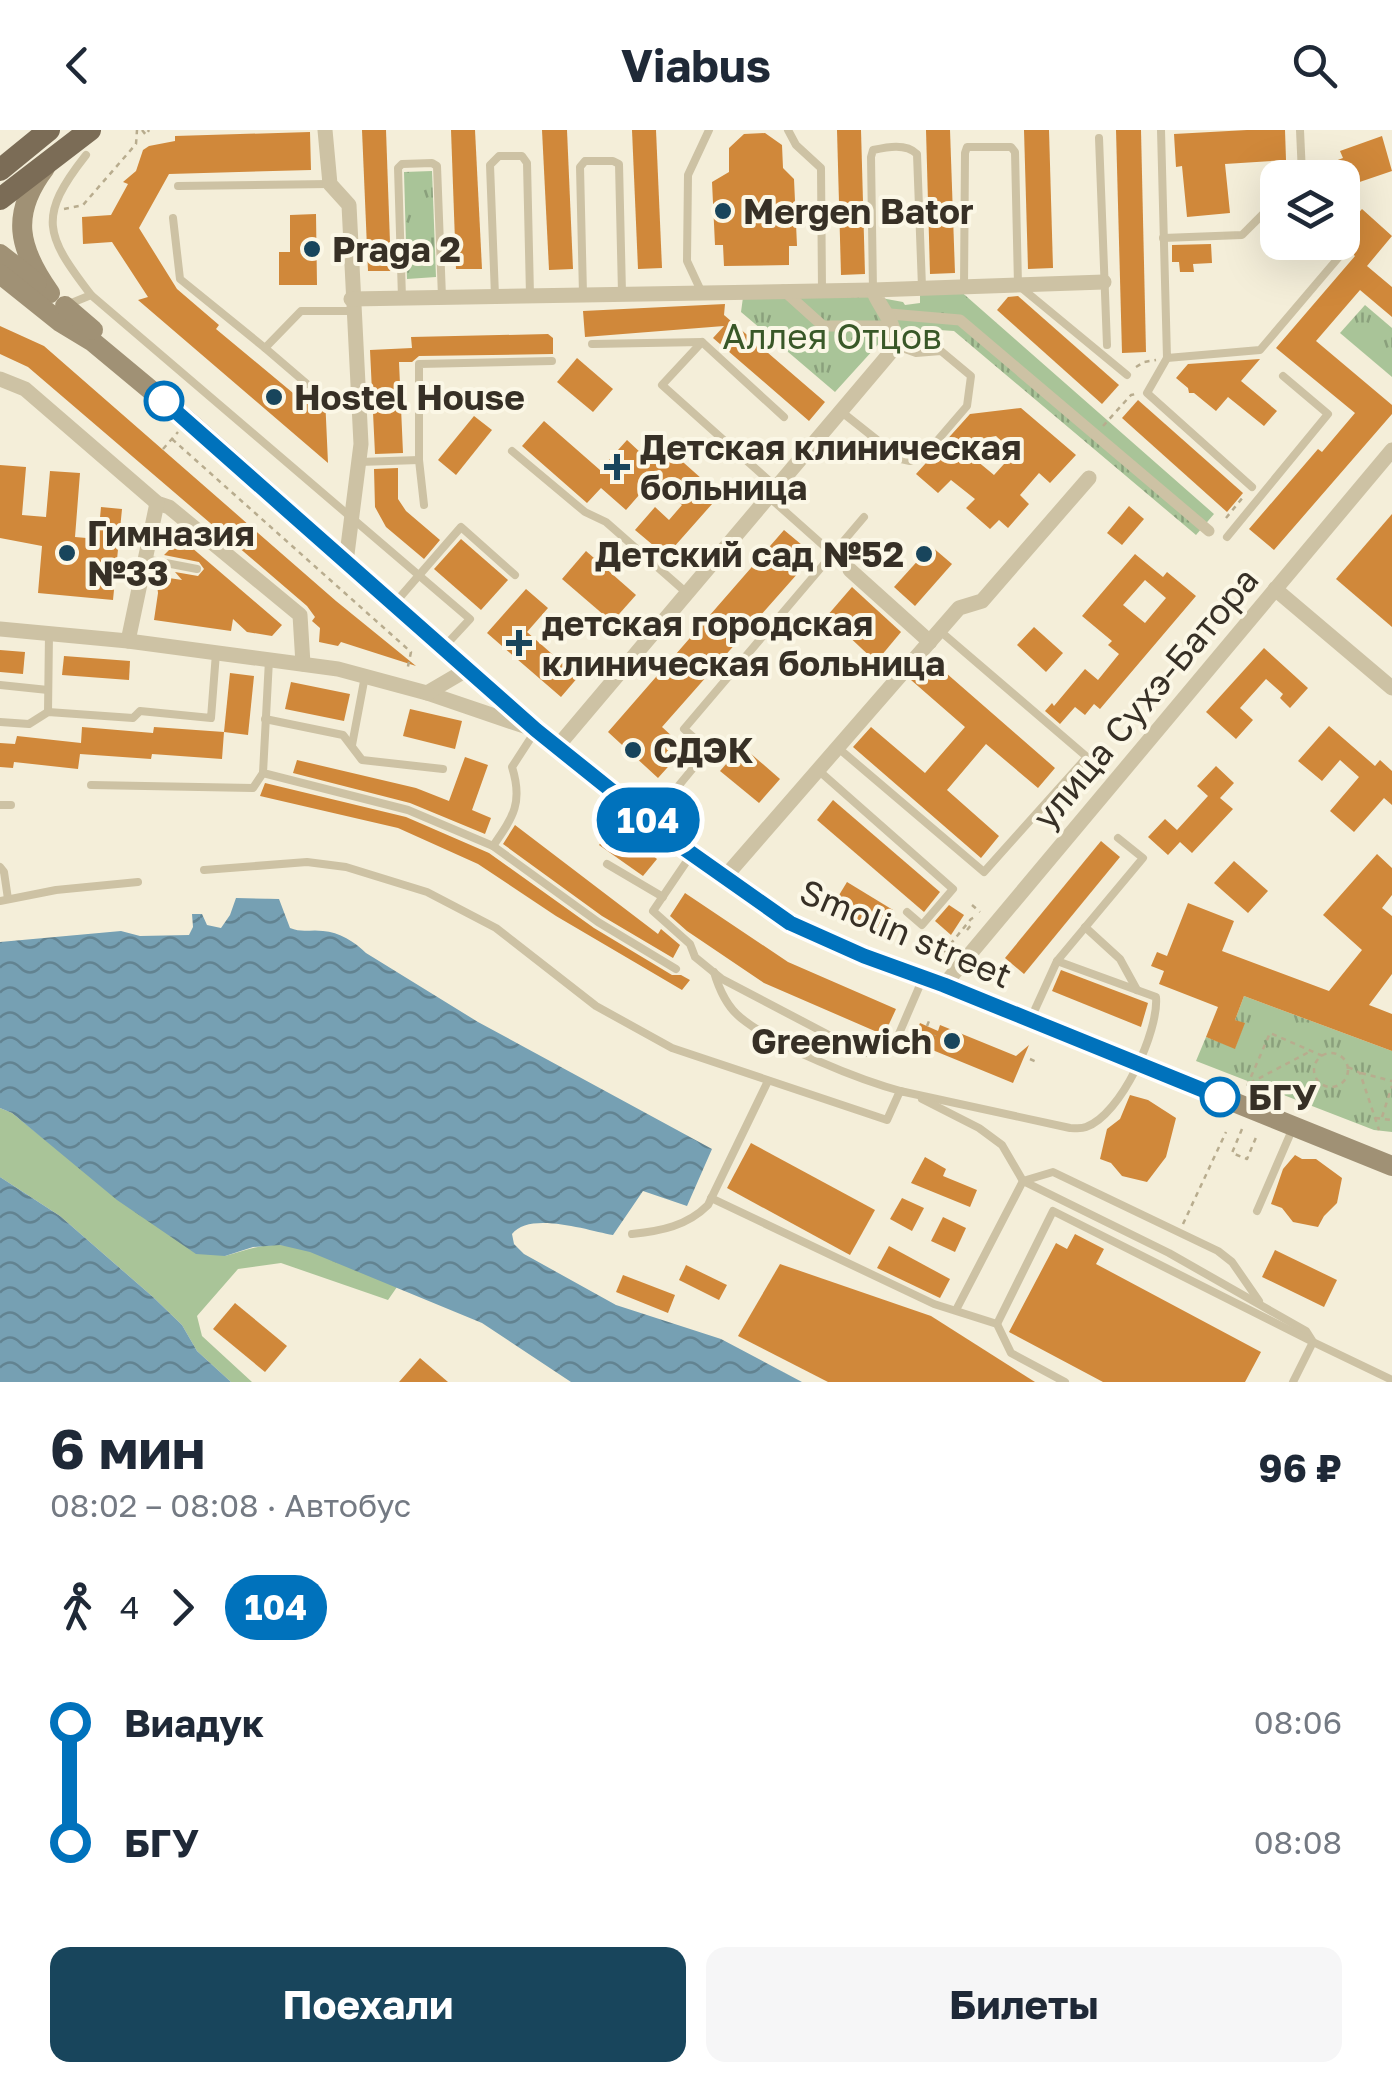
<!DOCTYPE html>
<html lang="ru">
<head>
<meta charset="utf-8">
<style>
  :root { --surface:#fff; --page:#f6f6f7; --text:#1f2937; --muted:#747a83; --accent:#18455c }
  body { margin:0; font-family:"Golos Text",sans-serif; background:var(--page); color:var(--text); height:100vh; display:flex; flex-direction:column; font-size:38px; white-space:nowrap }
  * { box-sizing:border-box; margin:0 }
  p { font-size:32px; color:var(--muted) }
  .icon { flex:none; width:55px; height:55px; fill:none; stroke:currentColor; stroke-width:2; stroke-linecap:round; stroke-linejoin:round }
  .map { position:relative; height:1252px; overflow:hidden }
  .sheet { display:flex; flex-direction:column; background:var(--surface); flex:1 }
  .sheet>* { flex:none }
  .badge { padding:0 20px; border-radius:32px; font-size:35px; line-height:65px }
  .fabs { position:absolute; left:1260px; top:30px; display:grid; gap:20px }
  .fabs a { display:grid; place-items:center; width:100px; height:100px; border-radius:20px; background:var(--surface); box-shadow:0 10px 40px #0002; font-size:50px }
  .map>.badge { position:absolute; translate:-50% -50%; box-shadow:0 0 0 5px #fff }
  .legs { display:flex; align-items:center; gap:15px; height:110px; padding:0 50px; font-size:32px }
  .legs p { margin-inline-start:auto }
  .overview { display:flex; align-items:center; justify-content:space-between; height:170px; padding:0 50px }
  h1 { font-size:55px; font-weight:700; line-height:75px }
  .primary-button { display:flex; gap:20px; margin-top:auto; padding:20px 50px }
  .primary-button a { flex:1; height:115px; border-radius:20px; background:var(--accent); color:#fff; font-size:40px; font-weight:700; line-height:115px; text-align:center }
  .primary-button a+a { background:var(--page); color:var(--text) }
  ul { padding:0 50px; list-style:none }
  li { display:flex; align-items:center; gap:35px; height:120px; font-size:38px }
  li i { display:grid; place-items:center; width:15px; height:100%; margin:0 12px; background:currentColor }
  li i::after { content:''; width:25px; height:25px; margin:-12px; border:8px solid; border-radius:50%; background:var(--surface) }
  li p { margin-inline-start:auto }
  li:first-child i { background:linear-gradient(#0000 50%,currentColor 0) }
  li:last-child i { background:linear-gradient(currentColor 50%,#0000 0) }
  header { display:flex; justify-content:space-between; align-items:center; height:130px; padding:0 50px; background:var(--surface); font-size:45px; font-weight:700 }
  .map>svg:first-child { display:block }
</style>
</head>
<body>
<header><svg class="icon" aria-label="back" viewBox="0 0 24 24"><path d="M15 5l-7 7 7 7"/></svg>Viabus<svg class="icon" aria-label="search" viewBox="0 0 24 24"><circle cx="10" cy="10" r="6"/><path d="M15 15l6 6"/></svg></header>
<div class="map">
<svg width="1392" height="1252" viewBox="0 0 1392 1252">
  <defs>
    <pattern id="park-tufts" width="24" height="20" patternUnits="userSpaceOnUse" patternTransform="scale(2.5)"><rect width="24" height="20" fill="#a9c498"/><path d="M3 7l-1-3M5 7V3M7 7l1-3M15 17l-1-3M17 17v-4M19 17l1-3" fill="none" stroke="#8aa07c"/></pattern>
    <pattern id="water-waves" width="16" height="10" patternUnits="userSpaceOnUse" patternTransform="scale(2.5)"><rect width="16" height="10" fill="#76a0b3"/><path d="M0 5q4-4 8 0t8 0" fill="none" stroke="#628391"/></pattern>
  </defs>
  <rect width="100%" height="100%" fill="#f4eed9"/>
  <path fill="#a9c498" d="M0 978 12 983 54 1017 225 1126C243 1121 260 1114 279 1115 318 1116 361 1142 397 1157L388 1170 281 1133 238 1139 197 1186 202 1206 252 1252H231L197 1221 182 1195 153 1167 60 1086 0 1047Z"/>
  <g fill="url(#park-tufts)">
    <polygon points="432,41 436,147 407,149 404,42"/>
    <polygon points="958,159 1214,384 1196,405 954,201 924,199 916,208 884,208 835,262 741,182 744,160 870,166 903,172 905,175 920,173 920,165"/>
    <polygon points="1365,175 1392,198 1392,247 1340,203"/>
    <polygon points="1244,866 1392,921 1392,1002 1374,1000 1196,931 1206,907 1235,918 1244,894 1235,890"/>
  </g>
  <g fill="url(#water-waves)">
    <path d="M236 768 279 769 290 798C302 803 311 799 323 801 339 802 355 812 366 823L478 892 712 1019 687 1076 643 1061 613 1105C587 1100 529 1081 512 1104L514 1114 524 1124 616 1175 721 1209 802 1252H571L482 1193 310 1122 280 1115 253 1117 225 1126 196 1124 117 1070 12 983 0 978V812L121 801 140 806 189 805 193 797 192 784H202L207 795 221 798 230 785Z"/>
    <polygon points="0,1047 60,1086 153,1167 182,1195 197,1221 231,1252 0,1252"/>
  </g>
  <g fill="#d0883a" fill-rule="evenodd">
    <polygon points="362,0 386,0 391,141 368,141"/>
    <polygon points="451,0 475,0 482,139 456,139"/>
    <polygon points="542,0 567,0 573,139 549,140"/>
    <polygon points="632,0 656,0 662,138 638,139"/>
    <polygon points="837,0 861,0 865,144 841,145"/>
    <polygon points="926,0 950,0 955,143 930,144"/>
    <polygon points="1024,0 1049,0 1053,138 1028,139"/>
    <polygon points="1116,0 1141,0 1146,222 1122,223"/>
    <polygon points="1247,0 1285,0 1286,30 1225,34 1230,83 1187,87 1182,36 1176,37 1174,4"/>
    <polygon points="310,2 311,40 169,44 139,98 177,159 219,195 216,199 299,268 307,270 314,264 325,267 328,333 138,170 148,167 112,112 83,114 82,87 111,85 128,54 123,52 136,41 143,20 149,16 175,11 175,6"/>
    <polygon points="765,3 782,15 783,38 794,49 797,116 789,116 789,135 724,136 723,115 715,115 712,52 729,42 729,18 744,4"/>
    <polygon points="1382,6 1392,41 1342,58 1342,48 1324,48 1322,36 1343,28 1340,21"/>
    <polygon points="1362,79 1392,106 1367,136 1392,157 1392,187 1360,160 1316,211 1392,275 1392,284 1274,420 1249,399 1318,319 1322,322 1355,283 1276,218 1355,126 1342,114 1342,101"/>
    <polygon points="316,84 317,155 279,155 279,122 290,122 290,85"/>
    <polygon points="1211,114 1212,133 1193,134 1194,142 1180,142 1179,132 1172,132 1172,115"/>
    <polygon points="1018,166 1119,255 1102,274 997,180 1008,167"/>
    <polygon points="725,174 724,185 825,272 809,291 713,208 724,196 585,207 583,181"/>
    <polygon points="0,196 44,216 336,471 416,536 341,512 338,516 319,512 320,498 312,491 315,487 307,476 28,237 0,224"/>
    <polygon points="548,204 553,208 553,224 419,226 412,232 399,232 403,323 375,324 370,220 412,218 411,207"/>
    <polygon points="577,228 613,259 593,282 557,252"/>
    <polygon points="1260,229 1241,251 1277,281 1264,296 1228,267 1216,281 1194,263 1189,263 1188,258 1176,248 1188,234"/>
    <polygon points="1138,270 1243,363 1227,382 1122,288"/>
    <path d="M1021 278 1076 325 1050 353 1039 343 1020 365 1029 374 1008 398 999 390 990 399 966 378 975 369 951 350 938 363 916 344 970 284ZM996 306 1014 323 994 345 971 326 985 308Z"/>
    <polygon points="474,286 492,300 456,345 438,330"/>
    <polygon points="544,291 600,340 627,310 642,324 647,319 666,335 675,325 720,365 666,426 635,400 655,377 669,390 682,375 653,349 626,380 601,358 587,373 522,316"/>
    <polygon points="0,335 26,337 22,385 46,387 50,341 80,343 75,407 98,409 101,377 122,379 113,470 38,463 42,416 0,408"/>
    <polygon points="398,338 398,369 406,381 440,410 424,429 386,397 375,377 374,339"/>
    <polygon points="1129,376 1144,389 1122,415 1107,403"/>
    <polygon points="1392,384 1392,497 1336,449"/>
    <polygon points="170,399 282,495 272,506 247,502 233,489 231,501 154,490 158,463 156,446 182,450 175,442 198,446 204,439 199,432 164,425 170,419 161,410"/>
    <polygon points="784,400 814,425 662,597 685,618 658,648 608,602"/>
    <polygon points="461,409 508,450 481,480 434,439"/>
    <polygon points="931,416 952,434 915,476 894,457"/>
    <polygon points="586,421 636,465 612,492 562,449"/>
    <path d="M1135 424 1163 447 1167 442 1196 466 1100 579 1094 574 1085 585 1075 577 1060 594 1045 581 1052 573 1054 576 1085 539 1098 550 1119 524 1108 515 1112 511 1082 486ZM1145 450 1166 468 1145 493 1123 475Z"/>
    <polygon points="852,457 901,502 876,532 827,486"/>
    <polygon points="526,459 548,478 527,502 568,538 581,523 591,532 561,567 487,503"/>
    <polygon points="1034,497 1063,523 1046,542 1017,515"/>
    <polygon points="1264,518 1308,558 1290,578 1280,568 1283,564 1266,549 1240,578 1253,590 1236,609 1206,582"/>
    <polygon points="0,520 25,522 23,544 0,542"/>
    <polygon points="64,526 130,531 129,550 62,545"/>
    <polygon points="930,529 1055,638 1038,658 986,614 947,660 999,706 981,728 853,617 871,597 925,643 965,597 911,550"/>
    <polygon points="230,543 254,546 248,605 224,602"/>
    <polygon points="291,552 350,564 344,591 285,579"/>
    <polygon points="410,579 462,591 455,619 403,606"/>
    <polygon points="1329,596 1375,636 1380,630 1392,641 1392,675 1384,668 1354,702 1330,681 1359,647 1340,630 1322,651 1298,631"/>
    <polygon points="82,597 153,603 154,597 224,602 222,629 152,624 151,629 80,624 78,639 14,632 13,638 0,637 0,613 15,614 17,606 81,613"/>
    <polygon points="742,616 780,649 759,673 720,641"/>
    <polygon points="465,627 488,635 472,680 491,688 485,704 410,673 293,643 297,630 416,658 449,671"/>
    <polygon points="1216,636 1234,653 1220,668 1233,679 1192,723 1180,712 1168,725 1148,707 1165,689 1177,700 1208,666 1197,656"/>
    <polygon points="265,653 406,687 489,723 594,798 672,845 681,845 690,850 682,860 556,786 478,734 398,698 260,666"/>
    <polygon points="833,670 940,762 924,782 817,690"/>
    <polygon points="515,695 658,804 661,799 680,815 673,828 602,786 503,714"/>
    <polygon points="615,695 657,729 643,746 599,715"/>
    <polygon points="1101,711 1120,727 1024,844 1005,828"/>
    <polygon points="1377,724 1392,738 1392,765 1382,778 1392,786 1392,844 1369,875 1392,884 1392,921 1244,866 1235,890 1245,893 1235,919 1206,907 1218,877 1159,854 1164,841 1151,836 1157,822 1167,826 1188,773 1234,791 1222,821 1329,861 1362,820 1323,785"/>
    <polygon points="1234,731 1268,761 1248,783 1214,753"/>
    <polygon points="847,752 893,780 879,802 833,775"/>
    <polygon points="685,763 788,832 896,879 884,905 764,853 687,801 670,786"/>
    <polygon points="949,775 964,785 951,805 935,791"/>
    <polygon points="1061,840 1148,873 1141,897 1052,861"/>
    <polygon points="920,893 938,901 940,895 1016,926 1029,915 1013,953 930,919 932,915 914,908"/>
    <polygon points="1130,965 1148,970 1176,988 1166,1027 1147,1052 1122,1046 1111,1033 1100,1029 1107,999 1120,989"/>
    <polygon points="751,1013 875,1080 850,1125 727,1058"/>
    <polygon points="1295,1025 1302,1029 1316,1029 1342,1048 1337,1073 1324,1086 1318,1097 1293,1092 1282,1078 1271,1074 1283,1039"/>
    <polygon points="925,1027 946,1039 943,1046 977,1060 970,1077 911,1053"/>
    <polygon points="902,1068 924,1078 912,1101 890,1089"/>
    <polygon points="943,1087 966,1098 955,1122 931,1111"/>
    <polygon points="1075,1104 1104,1119 1096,1134 1261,1222 1245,1252 1103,1252 1009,1202 1056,1113 1067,1119"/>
    <polygon points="889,1116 950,1149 940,1168 877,1138"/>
    <polygon points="1275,1120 1337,1150 1324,1177 1262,1147"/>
    <polygon points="780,1134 931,1186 1035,1252 828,1252 738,1206"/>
    <polygon points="686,1135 727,1155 719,1170 679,1150"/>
    <polygon points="623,1145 675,1165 668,1183 616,1162"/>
    <polygon points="235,1173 287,1216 265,1242 213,1199"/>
    <polygon points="420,1228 448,1252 399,1252"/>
  </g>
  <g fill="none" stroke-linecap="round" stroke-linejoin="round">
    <g stroke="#b8ac8e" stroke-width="2.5" stroke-dasharray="5 5" stroke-linecap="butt">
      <polyline points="142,0 146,5 149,0"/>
      <polyline points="64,79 83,75 136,14 137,0"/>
      <polyline points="1136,237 1144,232 1156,230"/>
      <polyline points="1103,296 1131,265 1136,264"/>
      <polyline points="172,309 411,522 407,541"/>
      <polyline points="163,319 178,302"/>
      <polyline points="1226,388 1244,366"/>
      <polyline points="972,775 980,782"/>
      <polyline points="967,800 972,794"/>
      <polyline points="950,817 957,810"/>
      <polyline points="944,822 971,789 977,786"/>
      <polyline points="986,833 992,825"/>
      <polyline points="927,896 929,891"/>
      <circle cx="1331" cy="940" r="17"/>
      <polyline points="927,924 935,905"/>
      <polyline points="1030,929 1039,933"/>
      <polyline points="1348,937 1360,943 1379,1000"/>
      <polyline points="1361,943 1392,951"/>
      <polyline points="1250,953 1309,922"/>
      <polyline points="1247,956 1270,903 1323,926"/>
      <polyline points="1382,987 1392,956"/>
      <polyline points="1375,988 1392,990"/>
      <polyline points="1242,999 1232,1023 1247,1029 1257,1005"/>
      <polyline points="1183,1094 1226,1002"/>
    </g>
    <g stroke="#cdc2a4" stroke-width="8">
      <polyline points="788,0 796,15 821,38 822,159"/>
      <polyline points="1161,0 1167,228 1260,220 1339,127"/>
      <polyline points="1099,8 1107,215"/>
      <path d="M86 25C37 87 45 105 91 165"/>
      <polyline points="1298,48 1302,44 1300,0"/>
      <polyline points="178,56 330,54"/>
      <polyline points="173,88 180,149 265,218 301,181 352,181"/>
      <polyline points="1163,108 1242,105 1278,69"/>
      <polyline points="964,157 965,23 967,17 1011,17 1015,22 1018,155 1127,245"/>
      <path d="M873 160 871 27 873 20C887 17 906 13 917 24L922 157"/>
      <polyline points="701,161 687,131 688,45 709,0"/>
      <polyline points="583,164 580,37 585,31 613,31 619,34 622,163"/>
      <polyline points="495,166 490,35 499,26 522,26 527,33 530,165"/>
      <polyline points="402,168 398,38 402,34 432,33 437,36 442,167"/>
      <polyline points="69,174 91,165 470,489 444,517"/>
      <polyline points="702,212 662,255 775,356"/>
      <polyline points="592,214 702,212 784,287"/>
      <polyline points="265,218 307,254"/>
      <polyline points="1167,228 1147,263 1252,357"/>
      <polyline points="843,283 901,329 910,331 924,326 967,276 971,246 941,221 916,223 894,215"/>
      <polyline points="512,321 585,382 606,392 688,464"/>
      <polyline points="359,332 419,330"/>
      <polyline points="770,368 833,424"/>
      <polyline points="424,375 419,330 419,234 552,231"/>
      <polyline points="1227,407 1328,284 1283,246"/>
      <polyline points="145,429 197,439"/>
      <polyline points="394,474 461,397 515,445"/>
      <polyline points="269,530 263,643 408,680 493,716 598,792 676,839"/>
      <polyline points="0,555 48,560"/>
      <polyline points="48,582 49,504"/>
      <polyline points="265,589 343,605 362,630 443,639"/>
      <polyline points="0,592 29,594 48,582 133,588 140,581 211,588 216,523"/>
      <polyline points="352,615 365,546"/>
      <polyline points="837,617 984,742 1087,627 940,501"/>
      <polyline points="818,640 953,759 922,795 907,782"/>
      <polyline points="91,655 253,658 263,643"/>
      <polyline points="0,675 11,675"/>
      <polyline points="652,688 708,620 684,599 864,387"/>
      <path d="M493 716C514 686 523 672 512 637L536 600"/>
      <polyline points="691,725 653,781 690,814 695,827 722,849 863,923 875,923 895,913 923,848"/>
      <polyline points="607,734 663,767"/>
      <polyline points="0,737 4,742 8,769"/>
      <path d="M204 740 307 732 346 737 427 762 496 798 596 876 672 918 887 990 900 961 1070 998C1076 998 1081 999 1086 997 1121 985 1159 901 1156 867L1057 831 1143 728 1118 708"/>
      <polyline points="0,771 56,760 138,752"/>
      <polyline points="1085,797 1120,829 1137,860"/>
      <path d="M714 842C719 859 727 877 741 888 777 917 859 950 904 962"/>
      <polyline points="1032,886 1057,831"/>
      <polyline points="922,969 979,998 1002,1015 1023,1051 1169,1123 1306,1201 1313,1212 1392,1250"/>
      <polyline points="711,1068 934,1174 997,1194 1011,1223 1065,1252"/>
      <polyline points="1257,1081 1292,1000"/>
      <path d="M632 1104C661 1101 687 1096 708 1075L768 951"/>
      <polyline points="956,1180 1023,1051 1053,1042 1218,1121 1232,1132 1259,1171"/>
      <polyline points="997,1194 1053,1081 1313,1212 1293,1252"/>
    </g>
    <g stroke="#cdc2a4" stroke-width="11">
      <polyline points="783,160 823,196 881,196"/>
      <polyline points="890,184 960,190 1209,401"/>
    </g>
    <g stroke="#cdc2a4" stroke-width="15">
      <polyline points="325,0 330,54 349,75 361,314 346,432"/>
      <polyline points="351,169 873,160"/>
      <polyline points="0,249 25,259 157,373 169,377 300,485 303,534"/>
      <polyline points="850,440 930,512"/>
      <polyline points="1275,459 1392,558"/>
      <polyline points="0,499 128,511 338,539 427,563 530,598"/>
      <polyline points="128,511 157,373"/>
      <polyline points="427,563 468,539"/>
      <path d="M557 617 890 223C903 196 880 181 873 160L1104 152"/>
      <polyline points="724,748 959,478 982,471 1089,348"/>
      <polyline points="944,855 1392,320"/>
    </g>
    <g stroke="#a09175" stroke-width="20">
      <path d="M45 38C10 84 18 118 50 163"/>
      <polyline points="0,124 37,153"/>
      <polyline points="0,144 60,192 93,212 188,291 536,600 678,714 790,793 864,826 944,855 1392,1036"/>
      <polyline points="65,176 93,200"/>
    </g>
    <g stroke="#7b6c56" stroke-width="22">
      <polyline points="0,40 49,0"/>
      <polyline points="0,69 90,0"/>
    </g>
  </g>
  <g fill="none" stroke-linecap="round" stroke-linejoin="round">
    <defs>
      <polyline id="line-1" points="164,271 536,600 678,714 790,793 864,826 944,855 1220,967"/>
    </defs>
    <use href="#line-1" stroke="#fff" stroke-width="22"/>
    <use href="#line-1" stroke="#0072bc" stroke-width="15"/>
  </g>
  <g fill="#18455c" stroke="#fbf7e6" stroke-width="4">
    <circle cx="723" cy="81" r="10"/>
    <circle cx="312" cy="119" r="10"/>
    <circle cx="274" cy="267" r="10"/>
    <path d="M612 322h10v10h10v10h-10v10h-10v-10h-10v-10h10z"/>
    <circle cx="67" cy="423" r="10"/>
    <circle cx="924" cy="424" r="10"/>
    <path d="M514 498h10v10h10v10h-10v10h-10v-10h-10v-10h10z"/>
    <circle cx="633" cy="620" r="10"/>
    <circle cx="952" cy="911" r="10"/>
  </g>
  <g fill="#fff" stroke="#0072bc" stroke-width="5">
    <circle cx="164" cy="271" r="18"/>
    <circle cx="1220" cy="967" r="18"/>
  </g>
  <g text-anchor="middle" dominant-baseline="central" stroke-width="8" stroke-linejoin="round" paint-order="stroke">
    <g font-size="35" font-weight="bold" fill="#373026" stroke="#fbf7e6" text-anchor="start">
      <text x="743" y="81">Mergen Bator</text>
      <text x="332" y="119">Praga 2</text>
      <text x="294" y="267">Hostel House</text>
      <text x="640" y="317">Детская клиническая<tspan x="640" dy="40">больница</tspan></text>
      <text x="87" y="403">Гимназия<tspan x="87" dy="40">№33</tspan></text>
      <text x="904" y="424" text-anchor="end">Детский сад №52</text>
      <text x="542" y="493">детская городская<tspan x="542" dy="40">клиническая больница</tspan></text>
      <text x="653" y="620">СДЭК</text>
      <text x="932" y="911" text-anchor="end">Greenwich</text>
    </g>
    <g font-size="35" fill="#395828" stroke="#fbf7e6">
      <text x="832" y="206">Аллея Отцов</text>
    </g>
    <g font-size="35" fill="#373026" stroke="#fbf7e6">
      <text transform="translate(1145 568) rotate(-50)">улица Сухэ-Батора</text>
      <text transform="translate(906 803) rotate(23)">Smolin street</text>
    </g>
    <g font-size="35" font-weight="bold" fill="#373026" stroke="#fbf7e6" text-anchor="start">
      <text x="1248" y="967">БГУ</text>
    </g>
  </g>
</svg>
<div class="fabs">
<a><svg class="icon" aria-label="layers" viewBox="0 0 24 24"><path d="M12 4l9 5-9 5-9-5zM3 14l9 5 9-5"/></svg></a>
</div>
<b class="badge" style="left:648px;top:690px;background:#0072bc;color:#fff">104</b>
</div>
<section class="sheet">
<div class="overview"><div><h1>6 мин</h1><p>08:02 – 08:08 · Автобус</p></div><b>96 ₽</b></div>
<div class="legs"><svg class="icon" aria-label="walk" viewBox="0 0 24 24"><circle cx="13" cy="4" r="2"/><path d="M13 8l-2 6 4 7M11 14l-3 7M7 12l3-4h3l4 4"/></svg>4<svg class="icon" aria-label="forward" viewBox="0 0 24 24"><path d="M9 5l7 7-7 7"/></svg><b class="badge" style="background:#0072bc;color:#fff">104</b></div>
<ul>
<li><i style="color:#0072bc"></i><b>Виадук</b><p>08:06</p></li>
<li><i style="color:#0072bc"></i><b>БГУ</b><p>08:08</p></li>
</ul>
<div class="primary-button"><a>Поехали</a><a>Билеты</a></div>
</section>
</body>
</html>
